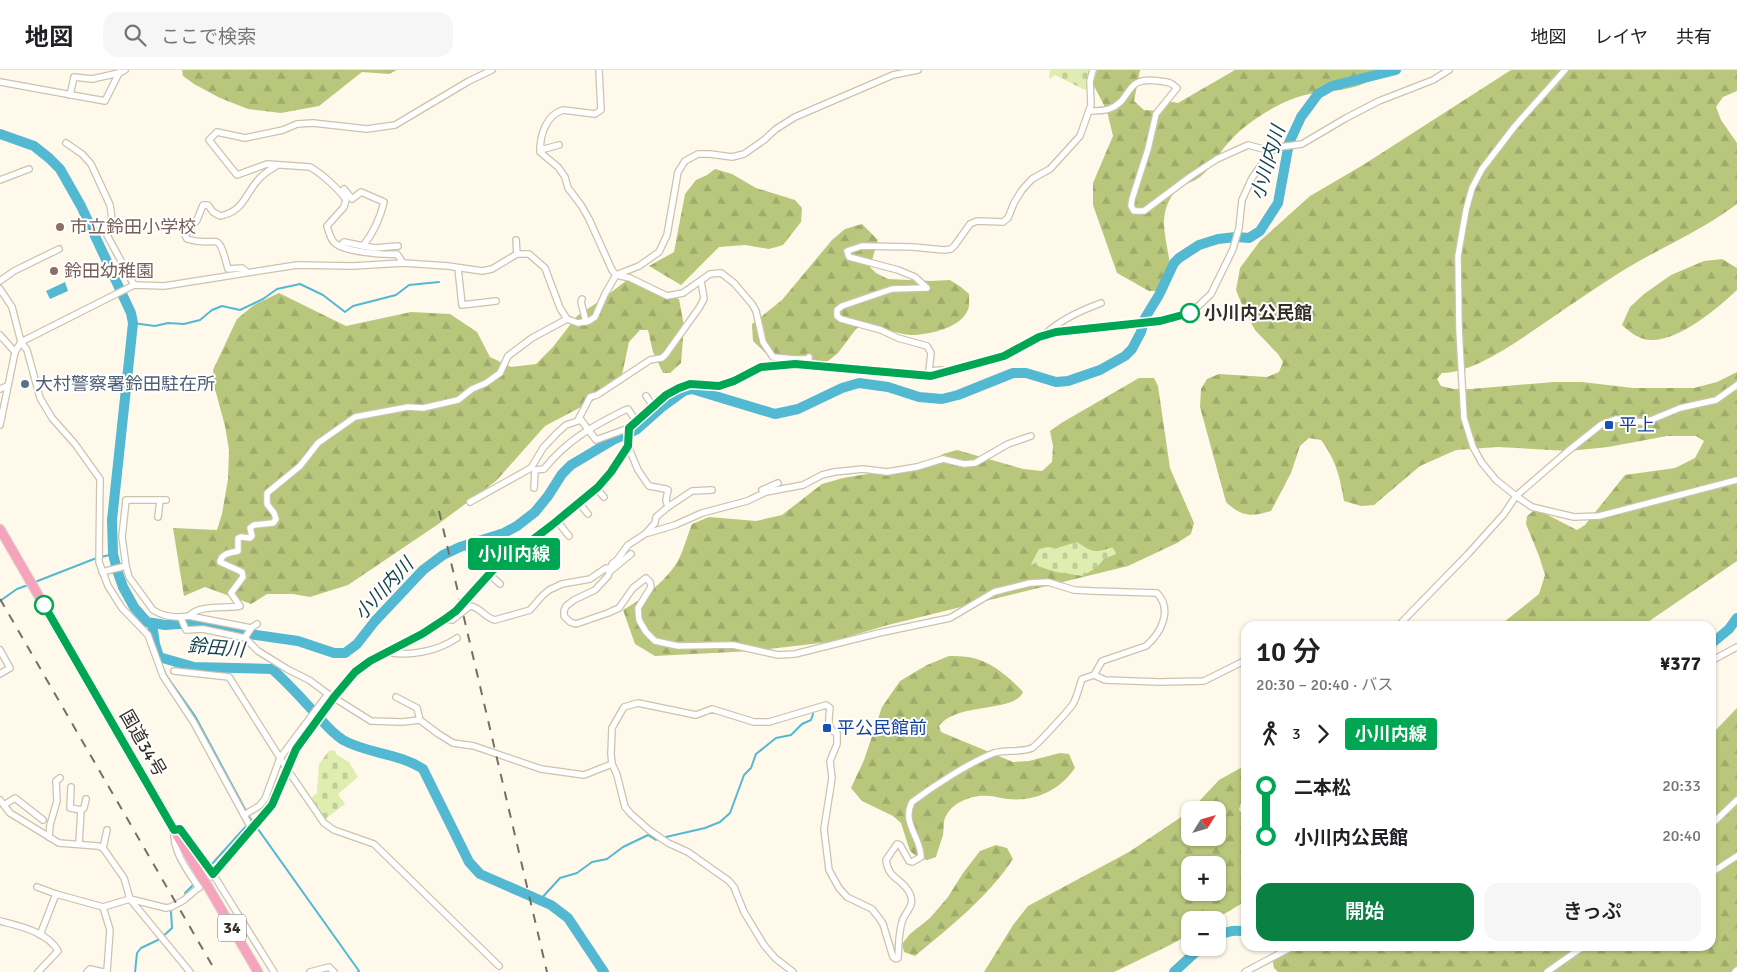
<!DOCTYPE html>
<html lang="ja">
<head>
<meta charset="utf-8">
<style>
  :root { --surface:#fff; --page:#f6f6f6; --text:#202124; --muted:#757577; --line:#e0e0e0; --accent:#0b8043 }
  body { margin:0; font-family:Signika,"Noto Sans JP",sans-serif; background:var(--page); color:var(--text); height:100vh; display:flex; flex-direction:column; font-size:19px; white-space:nowrap }
  * { box-sizing:border-box; margin:0 }
  p { font-size:16px; color:var(--muted) }
  .icon { flex:none; width:28px; height:28px; fill:none; stroke:currentColor; stroke-width:2; stroke-linecap:round; stroke-linejoin:round }
  .map { position:relative; flex:1; overflow:hidden }
  .sheet { position:absolute; left:1241px; top:551px; width:475px; height:330px; display:flex; flex-direction:column; background:var(--surface); border-radius:15px; box-shadow:0 1px 4px #0004 }
  .sheet>* { flex:none }
  .badge { padding:0 10px; border-radius:4px; font-size:18px; line-height:32px }
  .needle { width:32px; rotate:53deg }
  .fabs { position:absolute; left:1181px; top:731px; display:grid; gap:10px }
  .fabs a { display:grid; place-items:center; width:45px; height:45px; border-radius:10px; background:var(--surface); box-shadow:0 1px 4px #0004; font-size:25px }
  .map>.badge { position:absolute; translate:-50% -50%; box-shadow:0 0 0 2px #fff }
  .legs { display:flex; align-items:center; gap:8px; height:55px; padding:0 15px; font-size:16px }
  .legs p { margin-inline-start:auto }
  .overview { display:flex; align-items:center; justify-content:space-between; height:85px; padding:0 15px }
  h1 { font-size:28px; font-weight:600; line-height:38px }
  .cta { display:flex; gap:10px; margin-top:auto; padding:10px 15px }
  .cta a { flex:1; height:58px; border-radius:15px; background:var(--accent); color:#fff; font-size:20px; font-weight:600; line-height:58px; text-align:center }
  .cta a+a { background:var(--page); color:var(--text) }
  ul { padding:0 15px; list-style:none }
  li { display:flex; align-items:center; gap:18px; height:50px; font-size:19px }
  li i { display:grid; place-items:center; width:8px; height:100%; margin:0 6px; background:currentColor }
  li i::after { content:''; width:12px; height:12px; margin:-6px; border:4px solid; border-radius:50%; background:var(--surface) }
  li p { margin-inline-start:auto }
  li:first-child i { background:linear-gradient(#0000 50%,currentColor 0) }
  li:last-child i { background:linear-gradient(currentColor 50%,#0000 0) }
  header { display:flex; align-items:center; gap:30px; box-sizing:border-box; height:70px; padding:0 25px; background:var(--surface); border-bottom:1px solid var(--line) }
  header strong { font-size:24px }
  nav { display:flex; gap:28px; margin-inline-start:auto; font-size:18px }
  .search { width:350px; height:45px; background:var(--page); display:flex; align-items:center; gap:12px; box-sizing:border-box; padding:0 18px; border-radius:15px; color:var(--muted); font-size:19px }
  .map>svg:first-child { display:block }
</style>
</head>
<body>
<header>
<strong>地図</strong>
<div class="search"><svg class="icon" aria-label="search" viewBox="0 0 24 24"><circle cx="10" cy="10" r="6"/><path d="M15 15l6 6"/></svg>ここで検索</div>
<nav><a>地図</a><a>レイヤ</a><a>共有</a></nav>
</header>
<div class="map">
<svg width="1737" height="902" viewBox="0 0 1737 902">
  <defs>
    <pattern id="forest-firs" width="22" height="20" patternUnits="userSpaceOnUse" patternTransform="scale(1.25)"><rect width="22" height="20" fill="#b8c77c"/><path d="M5 1l3.5 6h-7zM16 11l3.5 6h-7z" fill="#9fab6b"/></pattern>
    <pattern id="cemetery-stones" width="16" height="16" patternUnits="userSpaceOnUse" patternTransform="scale(1.25)"><rect width="16" height="16" fill="#e0edb1"/><path d="M2 7V4a2 2 0 0 1 4 0v3zM10 15v-3a2 2 0 0 1 4 0v3z" fill="#c1cc98"/></pattern>
  </defs>
  <rect width="100%" height="100%" fill="#fff9ec"/>
  <g fill="url(#forest-firs)" fill-rule="evenodd">
    <polygon points="182,0 397,0 389,4 362,2 319,36 281,43 248,39 220,28 194,14 183,6"/>
    <path d="M1097 0H1140L1134 31 1144 40 1160 41 1167 31 1178 33 1235 0H1378C1369 24 1319 19 1298 27 1276 34 1244 54 1229 72 1219 83 1211 98 1200 107 1192 113 1180 115 1174 123 1153 151 1172 177 1170 207 1170 212 1166 217 1164 221H1149L1117 203 1093 135V113L1113 66 1107 41 1093 14Z"/>
    <path d="M1511 0H1737V21L1723 27 1716 37 1721 50 1737 73V134C1700 162 1657 179 1619 203 1592 220 1566 238 1540 256 1513 274 1475 302 1442 303L1437 309 1441 316 1454 319H1471L1554 312H1582L1633 318H1694L1717 312 1737 302V491L1642 556H1499L1539 524 1545 505 1539 486 1526 454 1527 446 1536 439 1577 460 1585 455 1625 405 1675 398 1695 388 1704 371 1696 366H1667L1608 377 1569 381 1498 377 1456 380 1420 396 1374 435 1361 436 1344 431C1340 407 1336 390 1321 370L1309 368 1300 376 1291 403 1271 441C1251 447 1242 447 1226 432L1200 337 1201 319 1207 309 1219 304 1267 307 1279 302 1283 292 1278 284 1255 260 1245 242 1236 220 1240 198 1260 171 1310 126 1363 95Z"/>
    <polygon points="715,99 732,104 756,118 795,130 802,138 801,152 783,175 769,179 745,175 719,177 681,215 649,196 674,182 685,124 696,110 707,105"/>
    <path d="M862 154 878 170 870 197 876 203 888 209 931 211 950 210 961 217 969 224C969 228 969 232 969 236 965 258 928 265 910 265 896 264 879 256 866 252L856 259 838 283 823 295 800 300 778 295 753 271 752 254 782 230 832 170 845 159Z"/>
    <path d="M1722 189 1737 198V220C1718 238 1680 270 1652 270 1639 270 1631 263 1622 255L1630 237 1644 224 1671 205 1704 191Z"/>
    <polygon points="627,210 679,229 684,256 681,293 670,303 663,303 653,282 648,260 640,260 629,272 620,314 600,327 545,356 496,411 437,455 348,515 310,527 293,524 267,524 251,534 205,517 184,526 173,458 217,460 222,444 228,409 229,380 225,356 215,319 213,300 237,249 254,235 279,223 346,256 411,242 450,244 477,262 490,287 511,297 536,294 553,277 577,246 601,230"/>
    <path d="M1139 308H1154L1158 316 1170 398 1194 453 1191 464 1177 473 1128 496 888 555 830 572 752 581 655 586 635 574 623 540C642 529 661 515 674 497 682 487 687 466 692 454L709 447 756 451 782 445 822 414 843 408 885 401 922 398 943 384 957 380 1023 399 1042 401 1052 392 1053 376 1050 361 1063 352Z"/>
    <path d="M949 586C955 586 962 586 968 587 990 590 1009 607 1023 622 1014 643 956 632 939 656L941 662 1013 692 1029 691 1060 683 1069 684 1075 698C1060 720 1035 732 1008 729 1002 729 996 726 989 726 975 724 953 731 946 746 943 750 944 759 943 765 941 772 938 779 936 787L927 790 918 788 910 781 901 753 893 746 862 731 851 718 864 690 882 637 900 611 927 595Z"/>
    <polygon points="1737,638 1737,902 1278,902 1274,898 1272,889 1294,876 1711,876 1711,665"/>
    <path d="M1246 695V713L1239 740 1246 747V831L1214 850H1190V864L1170 875 1114 902H984L1013 855 1028 836 1129 782 1190 741V768H1218V740H1191L1219 710ZM1190 795H1218V822H1190Z"/>
    <path d="M996 775 1007 778 1013 789C988 827 950 857 915 886L904 882 902 874 910 864 930 848 948 827 963 803 980 781Z"/>
  </g>
  <g fill="url(#cemetery-stones)">
    <polygon points="1050,0 1090,0 1089,16 1085,20 1055,5 1049,9"/>
    <path d="M1077 472C1094 483 1094 483 1113 477L1116 484 1104 489 1097 497 1083 506 1056 502 1031 494 1039 479 1048 477 1057 478Z"/>
    <polygon points="334,680 337,685 349,692 358,707 338,724 345,734 324,750 311,728 317,723 319,694 329,681"/>
  </g>
  <polygon fill="#53b8d2" points="65,212 68,221 50,229 46,221"/>
  <g fill="none" stroke-linecap="round" stroke-linejoin="round">
    <g stroke="#53b8d2" stroke-width="2">
      <polyline points="133,253 155,256 168,253 184,254 200,250 212,240 222,236 240,240 263,229 277,219 300,214 323,225 345,242 353,236 396,225 409,215 439,212"/>
      <polyline points="35,512 94,489 113,484"/>
      <polyline points="0,531 17,519 28,515"/>
      <polyline points="162,596 166,605 195,646 246,741"/>
      <polyline points="248,745 359,901 358,902"/>
      <polyline points="666,767 705,758 720,752 730,743 744,705 751,698 756,684 776,668 791,665 802,654 811,650 813,644"/>
      <polyline points="211,795 248,754"/>
      <polyline points="185,823 192,816"/>
      <polyline points="540,830 560,808 577,803 592,792 607,789 623,777 648,765 656,770"/>
      <polyline points="135,902 137,883 141,878 160,869 172,858 171,842"/>
    </g>
    <g stroke="#53b8d2" stroke-width="10">
      <polyline points="0,64 34,76 49,88 60,99 81,136 131,243 133,253 112,450 113,484 117,500 123,517 134,537 147,552 165,555 195,553 206,554 256,565 298,571 334,583 345,583 357,574 375,551 423,500 443,485 460,477 504,463 517,456 535,442 548,426 562,404 571,395 613,370 636,360 662,337 684,321 692,319 775,344 798,339 842,318 859,313 888,317 919,327 942,329 958,325 1013,303 1026,303 1056,312 1068,311 1100,300 1125,286 1132,279 1141,262 1145,248 1159,225 1174,193 1179,188 1199,175 1218,169 1236,167 1249,168 1260,161 1278,133 1289,73 1301,47 1318,24 1332,16 1396,0"/>
      <path d="M152 553 155 574 159 587 194 597 272 599C288 613 301 628 315 643 324 653 332 663 343 670 368 684 399 683 423 699L469 792 480 804 551 835 568 848 604 902"/>
      <polyline points="1711,574 1729,559 1737,548"/>
      <path d="M1218 866C1227 861 1235 859 1246 862"/>
      <polyline points="1174,902 1200,878"/>
    </g>
    <defs>
      <g id="minor">
        <path d="M599 0 601 40 595 44 563 40C546 45 540 65 540 82L558 97 565 107 568 118 581 135 589 149 612 200 616 205 630 208 667 226 683 223 710 204 721 203 734 213 752 234 756 241 763 272 773 287 794 289 795 294"/>
        <polyline points="1565,0 1515,56 1482,99 1472,118 1466,140 1458,186 1459,259 1464,348 1473,377 1482,393 1496,410 1516,426 1532,437 1574,447 1599,446 1737,410"/>
        <polyline points="0,12 105,31 119,3 125,0"/>
        <polyline points="70,25 74,7 92,9 119,3"/>
        <path d="M1089 41C1096 41 1103 41 1109 39 1133 31 1123 5 1159 11 1167 12 1171 12 1177 18L1156 44 1148 79 1132 129 1131 136 1134 141H1144L1191 106 1217 89 1248 75 1271 81"/>
        <polyline points="66,73 82,84 91,94 110,135 112,149 105,158 107,165 134,215"/>
        <polyline points="540,77 544,79 559,75"/>
        <polyline points="0,110 29,99"/>
        <path d="M341 122 344 119 352 129 361 122 384 132C380 149 374 162 363 176L344 172 341 176"/>
        <polyline points="516,170 517,184"/>
        <polyline points="363,176 375,178 398,176"/>
        <path d="M403 193 397 184C382 185 347 182 336 174 330 170 329 162 327 156L344 137 346 130C339 119 321 103 310 97L267 94 237 105 209 70 217 62 245 68 283 60 297 54 313 53 367 59 395 55 469 11 492 0"/>
        <polyline points="458,198 462,235 496,231"/>
        <path d="M247 202 242 198 228 199C217 156 219 179 187 169L185 165 197 150 203 135H208L213 142 220 146C246 141 245 121 262 106 266 102 273 98 278 95"/>
        <polyline points="0,211 14,201 59,179"/>
        <polyline points="0,219 12,237 21,272 27,280 40,328 52,348 75,374 100,409 99,492 108,516 122,538 148,565 163,606 194,653 251,758"/>
        <polyline points="582,229 581,232 586,252"/>
        <path d="M1045 264C1062 249 1080 241 1101 233"/>
        <polyline points="0,265 15,282"/>
        <polyline points="794,289 809,289 809,287"/>
        <polyline points="944,303 942,300 929,301 931,283 927,276 898,268 881,260 841,249 837,246 837,240 842,236 892,219 927,218 915,207 898,200 849,187 847,181 862,176 913,177 944,180 951,179 955,175 970,154 977,151 1003,152 1008,148 1014,133 1022,120 1032,109 1050,99 1080,66 1091,35 1090,11 1093,0"/>
        <polyline points="0,319 7,316"/>
        <polyline points="646,326 653,336"/>
        <polyline points="578,350 590,327 597,325 650,290 662,288 666,284 699,238 704,229 701,211"/>
        <polyline points="0,355 15,282 21,272 134,215 164,216 297,195 353,196 403,193 448,196 482,201 492,199 517,184 529,184 545,198 560,238 567,249 578,253 589,251 595,247 605,224 616,205 639,196 659,182 667,165 678,102 685,91 698,84 710,84 732,87 744,84 764,70 776,59 795,47 893,5 918,0"/>
        <polyline points="628,376 638,400 649,416 666,419 668,420 666,430 668,437"/>
        <path d="M534 418 535 400 544 399C567 370 593 356 625 340L628 339 636 351"/>
        <polyline points="596,418 604,427"/>
        <path d="M712 420 692 421 668 437 656 447 655 453 645 464 628 475 617 490 612 494 608 506 595 520 574 530 566 536 564 541V546L570 552 576 554 608 543 619 538 633 518 646 508 650 512 651 517 638 538 639 550 646 562 655 571 678 576 733 575 778 585 795 584 879 563 950 548 994 522 1030 513 1048 512 1074 520 1093 521 1157 523C1173 540 1161 563 1146 576L1102 591 1094 605"/>
        <polyline points="762,420 778,413"/>
        <polyline points="470,432 531,398 543,378 557,363 566,355 581,350 596,370 629,358"/>
        <polyline points="579,433 588,444"/>
        <polyline points="158,447 160,430"/>
        <polyline points="557,451 569,466"/>
        <polyline points="648,463 675,455 702,443 747,431 766,422 803,415 822,405 834,402 863,399 887,402 917,397 943,389 964,394 975,393 1008,374 1031,366"/>
        <polyline points="533,469 545,485"/>
        <polyline points="520,479 528,491"/>
        <polyline points="126,496 122,467 126,430 166,430"/>
        <path d="M102 502 126 496 129 507 153 540C164 547 177 548 189 546 200 534 226 539 240 536L231 523 243 507 242 502 220 492C221 483 231 483 238 481V468L241 467 250 468 252 466 250 458 254 455 273 453 276 449 274 443 267 434V423L300 396 318 373 355 347 408 337 423 338 458 330 472 319 486 313 500 303 508 286 532 268 567 249"/>
        <polyline points="609,502 631,484"/>
        <polyline points="489,504 500,514"/>
        <polyline points="189,546 251,558"/>
        <polyline points="181,548 186,560 203,559 245,568 258,581 287,599 309,610 328,624 371,651 402,652 420,650 437,663 453,673 474,676 541,699 584,705 612,694"/>
        <path d="M445 549 452 550 470 536C480 537 485 548 495 550L530 540 542 526 549 520 562 514 590 509 606 498H609"/>
        <polyline points="1398,556 1468,484 1504,444 1516,426 1568,381 1602,354 1616,349 1642,352 1651,350 1680,338 1716,330 1737,315"/>
        <polyline points="245,568 251,558 257,554"/>
        <polyline points="0,580 10,598 0,604"/>
        <path d="M387 582C409 587 438 581 457 568"/>
        <polyline points="1711,591 1737,577"/>
        <polyline points="174,601 229,607 287,699 324,753 334,760 374,774 499,896"/>
        <polyline points="396,627 417,638 420,650"/>
        <polyline points="71,717 70,738 81,740"/>
        <polyline points="0,730 10,743 59,773 98,776 103,778 124,808 130,829 190,902"/>
        <polyline points="4,735 15,728 43,750"/>
        <polyline points="244,745 259,736 265,729 280,688 328,624"/>
        <polyline points="1711,755 1737,730"/>
        <polyline points="49,767 50,755 57,731 56,711 60,708"/>
        <polyline points="79,774 81,740 84,738 86,729"/>
        <polyline points="103,778 107,760"/>
        <polyline points="1711,803 1737,786"/>
        <polyline points="37,817 56,824"/>
        <path d="M199 818C188 801 172 781 174 760L180 759 213 804 274 902"/>
        <polyline points="103,837 110,860 107,901 104,902"/>
        <path d="M0 851C19 856 48 862 58 881L38 902"/>
        <polyline points="40,865 56,824 103,837 130,829 166,838 171,837 184,830 206,811 272,735 297,679 334,627 355,602 370,591 422,564 445,549 456,541 493,500 552,455 598,417 611,403 628,376 629,358 666,325 679,318 690,314 719,316 734,311 761,297 795,294 931,306 1005,286 1039,267 1056,263 1160,251 1192,242 1211,224 1233,179 1239,158 1242,130 1252,108 1271,81 1280,77 1302,74 1346,48 1379,31 1433,10 1449,0"/>
        <polyline points="87,902 90,899 103,902"/>
        <polyline points="310,902 329,897 334,902"/>
        <path d="M793 902 775 888 764 875 744 842 734 817 729 811 688 782 668 773 649 760 631 744 625 737 617 705 612 694 611 684 612 658 624 637 638 633 696 645 712 639 754 652H769L826 635 830 638C829 648 826 660 837 663V674L830 691 832 708 824 759 829 800 839 818 847 827 872 839 879 848 883 854 893 887 896 889 898 888C899 875 898 862 903 849 907 840 915 835 910 824 903 808 888 810 886 790L897 774 900 775 909 791 912 792 921 787C921 767 901 753 912 732 932 717 970 692 994 683 1006 679 1020 683 1032 678 1036 676 1070 639 1073 634 1077 627 1079 617 1082 609L1094 605 1105 610 1160 612 1204 611 1246 590"/>
        <polyline points="1245,902 1294,876"/>
        <polyline points="1547,902 1584,876"/>
        <polyline points="1735,902 1737,900"/>
      </g>
      <g id="highway">
        <polyline points="0,459 199,803"/>
        <polyline points="207,815 258,902"/>
      </g>
    </defs>
    <use href="#minor" stroke="#cbc3ad" stroke-width="8"/>
    <use href="#highway" stroke="#dadad8" stroke-width="11"/>
    <use href="#minor" stroke="#fff" stroke-width="5.5"/>
    <use href="#highway" stroke="#f5a4bc" stroke-width="9"/>
    <g stroke="#746f65" stroke-width="2" stroke-dasharray="9 9" stroke-linecap="butt">
      <polyline points="439,441 547,902"/>
      <polyline points="0,529 216,902"/>
    </g>
    <defs>
      <polyline id="highway-bridge" points="199,803 207,815"/>
    </defs>
    <use href="#highway-bridge" stroke="#dadad8" stroke-width="11" stroke-linecap="butt"/>
    <use href="#highway-bridge" stroke="#f5a4bc" stroke-width="9"/>
  </g>
  <g fill="none" stroke-linecap="round" stroke-linejoin="round">
    <defs>
      <polyline id="line-1" points="44,535 174,760 180,759 213,804 272,735 296,679 334,627 355,602 370,591 422,564 445,549 456,541 493,500 552,455 598,417 611,402 628,376 629,358 666,325 679,318 690,314 719,316 734,311 761,297 795,294 931,306 1004,286 1039,267 1056,262 1160,251 1190,243"/>
    </defs>
    <use href="#line-1" stroke="#fff" stroke-width="11"/>
    <use href="#line-1" stroke="#00a651" stroke-width="8"/>
  </g>
  <g fill="#8d6e63" stroke="#fff" stroke-width="2">
    <circle cx="60" cy="157" r="5"/>
    <circle cx="54" cy="201" r="5"/>
  </g>
  <g fill="#fff" stroke="#00a651" stroke-width="2.5">
    <circle cx="1190" cy="243" r="9"/>
    <circle cx="44" cy="535" r="9"/>
  </g>
  <circle fill="#5c6f8a" stroke="#fff" stroke-width="2" cx="25" cy="314" r="5"/>
  <g fill="#1a4fb4" stroke="#fff" stroke-width="2">
    <rect x="1604" y="350" width="10" height="10" rx="2.5"/>
    <rect x="822" y="653" width="10" height="10" rx="2.5"/>
  </g>
  <g text-anchor="middle" dominant-baseline="central" stroke-width="4" stroke-linejoin="round" paint-order="stroke">
    <rect fill="#fff" stroke="#706d68" stroke-width="1" x="218" y="844.5" width="28" height="27" rx="4"/>
    <g font-size="16" font-weight="bold" fill="#332f27">
      <text x="232" y="858">34</text>
    </g>
    <g font-size="18" fill="#785e54" stroke="#fff" text-anchor="start">
      <text x="70" y="157">市立鈴田小学校</text>
      <text x="64" y="201">鈴田幼稚園</text>
    </g>
    <g font-size="18" font-weight="bold" fill="#332f27" stroke="#fff" text-anchor="start">
      <text x="1204" y="243">小川内公民館</text>
    </g>
    <g font-size="18" fill="#4e5e75" stroke="#fff" text-anchor="start">
      <text x="35" y="314">大村警察署鈴田駐在所</text>
    </g>
    <g font-size="18" fill="#164399" stroke="#fff" text-anchor="start">
      <text x="1619" y="355">平上</text>
      <text x="837" y="658">平公民館前</text>
    </g>
    <g font-size="18" fill="#332f27" stroke="#fff">
      <text transform="translate(143 673) rotate(60)">国道34号</text>
    </g>
    <g font-size="19" font-style="italic" fill="#17444f" stroke="#fff">
      <text transform="translate(1268 93) rotate(-73)">小川内川</text>
      <text transform="translate(384 519) rotate(-47)">小川内川</text>
      <text transform="translate(216 578) rotate(5)">鈴田川</text>
    </g>
  </g>
</svg>
<div class="fabs">
<a><svg class="needle" viewBox="-14 -14 28 28"><path d="M0-13l5 13h-10z" fill="#e53935"/><path d="M0 13l5-13h-10z" fill="#757577"/></svg></a>
<a>+</a>
<a>−</a>
</div>
<b class="badge" style="left:514px;top:484px;background:#00a651;color:#fff">小川内線</b>
<section class="sheet">
<div class="overview"><div><h1>10 分</h1><p>20:30 – 20:40 · バス</p></div><b>¥377</b></div>
<div class="legs"><svg class="icon" aria-label="walk" viewBox="0 0 24 24"><circle cx="13" cy="4" r="2"/><path d="M13 8l-2 6 4 7M11 14l-3 7M7 12l3-4h3l4 4"/></svg>3<svg class="icon" aria-label="forward" viewBox="0 0 24 24"><path d="M9 5l7 7-7 7"/></svg><b class="badge" style="background:#00a651;color:#fff">小川内線</b></div>
<ul>
<li><i style="color:#00a651"></i><b>二本松</b><p>20:33</p></li>
<li><i style="color:#00a651"></i><b>小川内公民館</b><p>20:40</p></li>
</ul>
<div class="cta"><a>開始</a><a>きっぷ</a></div>
</section>
</div>
</body>
</html>
